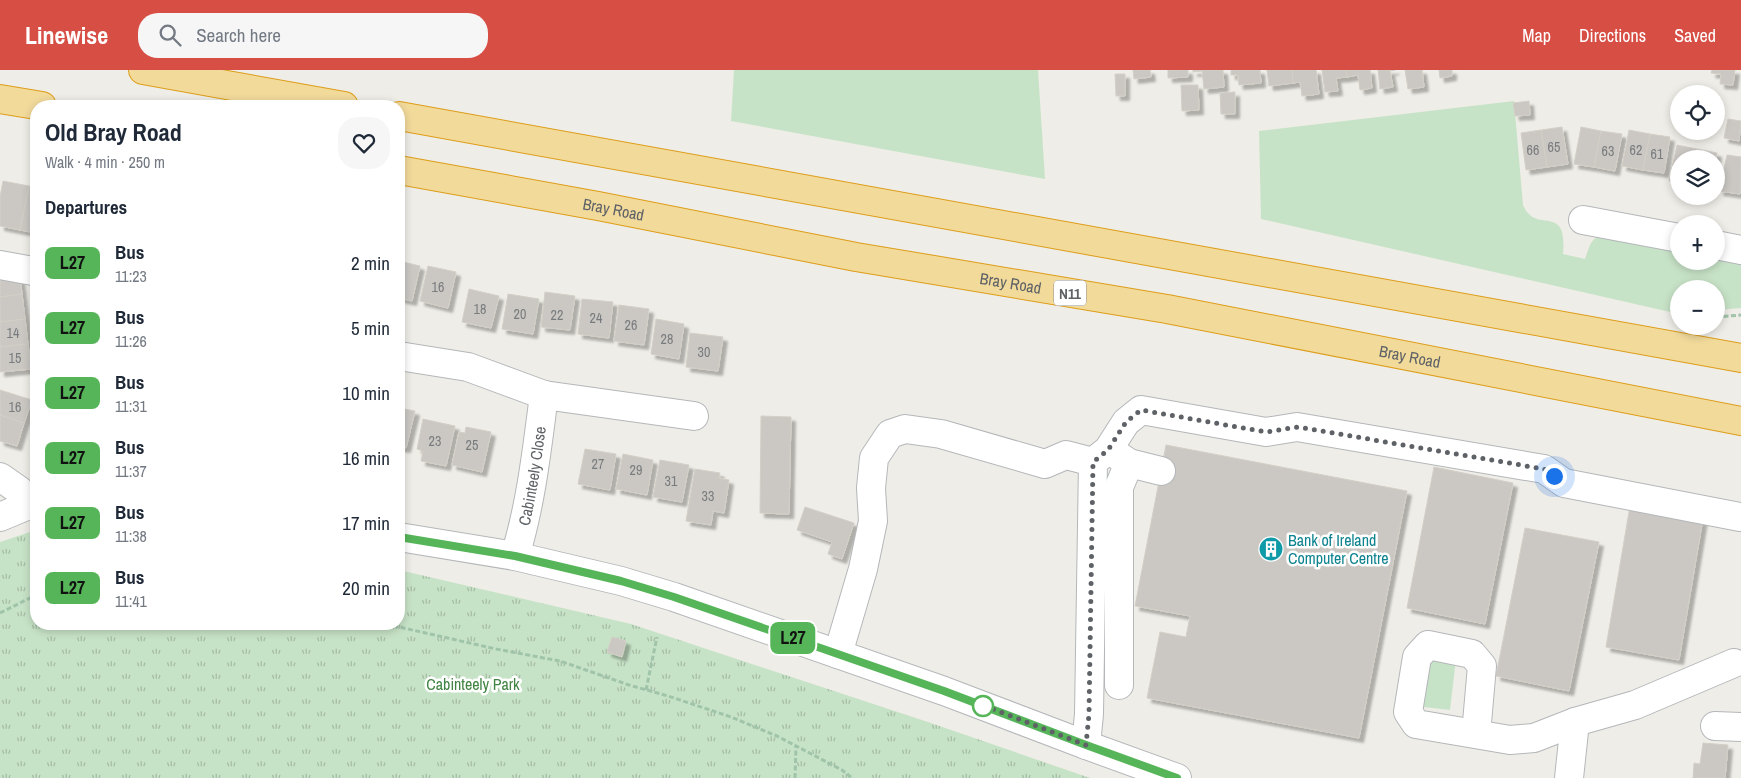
<!DOCTYPE html>
<html lang="en">
<head>
<meta charset="utf-8">
<style>
  :root { --surface:#fff; --page:#f6f6f7; --text:#1f2937; --muted:#747a83; --accent:#d74e45 }
  body { margin:0; font-family:"Archivo Narrow",sans-serif; background:var(--page); color:var(--text); height:100vh; display:flex; flex-direction:column; font-size:19px; white-space:nowrap }
  * { box-sizing:border-box; margin:0 }
  p { font-size:16px; color:var(--muted) }
  .icon { flex:none; width:28px; height:28px; fill:none; stroke:currentColor; stroke-width:2; stroke-linecap:round; stroke-linejoin:round }
  .map { position:relative; flex:1; overflow:hidden }
  .drawer { position:absolute; left:30px; top:30px; width:375px; height:530px; display:flex; flex-direction:column; background:var(--surface); border-radius:20px; box-shadow:0 2px 8px #0003 }
  .drawer>* { flex:none }
  .badge { padding:0 10px; border-radius:8px; font-size:18px; line-height:32px }
  .controls { position:absolute; left:1670px; top:15px; display:grid; gap:10px }
  .controls a { display:grid; place-items:center; width:55px; height:55px; border-radius:50%; background:var(--surface); box-shadow:0 2px 8px #0003; font-size:25px }
  .you { position:absolute; width:25px; height:25px; margin:-12px; border:4px solid #fff; border-radius:50%; background:#1a73e8; box-shadow:0 0 0 8px #1a73e833 }
  .map>.badge { position:absolute; translate:-50% -50%; box-shadow:0 0 0 2px #fff }
  h2 { padding:0 15px; font-size:19px; line-height:45px }
  .round { display:grid; place-items:center; flex:none; width:52px; height:52px; border-radius:20px; background:var(--page) }
  .head { display:flex; align-items:center; justify-content:space-between; height:85px; padding:0 15px }
  h1 { font-size:24px; font-weight:800; line-height:38px }
  ul { padding:0; list-style:none }
  li { display:flex; align-items:center; gap:15px; height:65px; padding:0 15px }
  li div { flex:1 }
  li b { display:block; font-size:19px }
  li em { font-style:normal }
  li .badge { min-width:55px; font-weight:700; text-align:center }
  header { display:flex; align-items:center; gap:30px; box-sizing:border-box; height:70px; padding:0 25px; background:var(--accent); color:#fff }
  header strong { font-size:24px }
  nav { display:flex; gap:28px; margin-inline-start:auto; font-size:18px }
  .search { width:350px; height:45px; background:var(--page); display:flex; align-items:center; gap:12px; box-sizing:border-box; padding:0 18px; border-radius:20px; color:var(--muted); font-size:19px }
  .map>svg:first-child { display:block }
</style>
</head>
<body>
<header>
<strong>Linewise</strong>
<div class="search"><svg class="icon" aria-label="search" viewBox="0 0 24 24"><circle cx="10" cy="10" r="6"/><path d="M15 15l6 6"/></svg>Search here</div>
<nav><a>Map</a><a>Directions</a><a>Saved</a></nav>
</header>
<div class="map">
<svg width="1741" height="708" viewBox="0 0 1741 708">
  <defs>
    <pattern id="park-tufts" width="24" height="20" patternUnits="userSpaceOnUse" patternTransform="scale(1.25)"><rect width="24" height="20" fill="#c7e3c7"/><path d="M3 7l-1-3M5 7V3M7 7l1-3M15 17l-1-3M17 17v-4M19 17l1-3" fill="none" stroke="#a5bba5"/></pattern>
    <filter id="shadow"><feDropShadow dx="4.5" dy="4.5" stdDeviation="1" flood-color="#0004"/></filter>
  </defs>
  <rect width="100%" height="100%" fill="#efede7"/>
  <g fill="#c7e3c7">
    <polygon points="734,0 1038,0 1045,109 731,51"/>
    <path d="M1514 31 1523 135C1536 166 1568 131 1563 184L1585 189C1589 178 1590 169 1602 164L1679 178V191H1716V186L1741 191V238L1716 240V219H1679V244L1261 149 1259 61Z"/>
    <polygon points="1422,585 1456,589 1450,640 1415,636"/>
  </g>
  <polygon fill="url(#park-tufts)" points="36,460 36,554 399,554 399,500 631,554 928,652 1090,708 0,708 0,472"/>
  <g fill="#cbc8c4" stroke="#d3cfc6" filter="url(#shadow)">
    <polygon points="1133,0 1150,0 1151,7 1134,9"/>
    <polygon points="1168,0 1188,0 1188,7 1168,8"/>
    <polygon points="1193,0 1223,0 1224,17 1204,19 1202,1 1193,2"/>
    <polygon points="1231,0 1260,0 1261,13 1239,15 1238,5 1231,5"/>
    <polygon points="1267,0 1292,0 1293,13 1269,16"/>
    <polygon points="1292,0 1316,0 1319,24 1302,26 1300,12 1293,13"/>
    <polygon points="1322,0 1346,0 1347,7 1336,8 1338,21 1325,22"/>
    <polygon points="1346,0 1370,0 1372,18 1360,20 1358,5 1347,7"/>
    <polygon points="1378,0 1395,0 1390,1 1393,17 1380,19"/>
    <polygon points="1405,0 1422,0 1424,17 1408,19"/>
    <polygon points="1439,0 1452,0 1452,6 1440,8"/>
    <polygon points="1712,0 1735,0 1733,15 1720,14 1721,4 1711,3"/>
    <polygon points="1115,4 1125,4 1125,26 1116,26"/>
    <polygon points="1181,15 1198,15 1199,40 1182,41"/>
    <polygon points="1235,22 1235,44 1221,44 1220,23"/>
    <polygon points="1529,31 1530,45 1515,46 1513,33"/>
    <polygon points="1728,49 1741,51 1739,71 1724,68"/>
    <polygon points="1562,57 1568,94 1547,97 1541,60"/>
    <polygon points="1581,57 1601,61 1594,97 1574,94"/>
    <polygon points="1541,60 1547,97 1526,100 1521,63"/>
    <polygon points="1629,60 1650,64 1643,100 1622,96"/>
    <polygon points="1601,61 1622,64 1615,101 1594,97"/>
    <polygon points="1650,64 1670,67 1664,103 1643,100"/>
    <polygon points="1677,75 1697,79 1695,89 1679,89 1679,113 1669,111"/>
    <polygon points="1697,79 1717,83 1716,89 1695,89"/>
    <polygon points="1727,85 1741,87 1740,124 1719,121"/>
    <polygon points="3,111 29,116 20,160 0,156 0,127"/>
    <polygon points="29,116 36,118 36,163 20,160"/>
    <polygon points="399,191 420,196 412,231 399,228"/>
    <polygon points="428,196 456,202 448,238 420,231"/>
    <polygon points="19,199 22,224 0,227 0,202"/>
    <polygon points="469,219 499,226 491,258 462,252"/>
    <polygon points="545,222 575,226 570,260 541,257"/>
    <polygon points="22,224 25,249 0,252 0,227"/>
    <polygon points="508,224 539,229 533,264 502,259"/>
    <polygon points="582,229 613,232 609,268 578,264"/>
    <polygon points="619,235 649,239 644,275 614,271"/>
    <polygon points="25,249 28,274 0,277 0,252"/>
    <polygon points="656,249 684,254 679,289 651,284"/>
    <polygon points="690,263 723,267 718,301 686,297"/>
    <polygon points="28,274 31,299 0,302 0,277"/>
    <polygon points="0,320 32,330 24,353 0,345"/>
    <polygon points="399,338 415,341 406,378 399,377"/>
    <polygon points="0,345 24,353 17,376 0,371"/>
    <polygon points="761,346 791,347 789,444 760,443"/>
    <polygon points="423,349 455,356 446,396 421,391 423,381 417,379"/>
    <polygon points="466,357 491,362 482,402 452,395 459,362 465,363"/>
    <polygon points="1166,375 1407,421 1359,668 1147,628 1160,562 1186,567 1190,546 1135,536"/>
    <polygon points="585,379 616,384 610,420 578,414"/>
    <polygon points="623,384 653,390 647,425 616,419"/>
    <polygon points="660,390 689,395 682,432 653,427"/>
    <polygon points="1434,397 1513,413 1485,554 1407,538"/>
    <polygon points="695,399 720,403 719,408 729,410 724,443 713,441 711,455 686,451"/>
    <polygon points="1630,436 1703,448 1679,590 1606,577"/>
    <polygon points="805,437 854,453 842,489 828,484 832,472 797,460"/>
    <polygon points="1525,458 1599,472 1569,621 1496,606"/>
    <polygon points="612,567 626,571 622,587 607,582"/>
    <polygon points="1703,673 1728,675 1725,708 1693,708 1694,693 1700,694"/>
  </g>
  <g fill="none" stroke-linecap="round" stroke-linejoin="round">
    <defs>
      <g id="minor">
        <polyline points="1583,150 1679,168"/>
        <polyline points="1716,175 1741,180"/>
        <polyline points="0,195 33,201"/>
        <polyline points="399,286 468,297 544,325 694,346"/>
        <polyline points="1114,383 1129,393 1161,401"/>
        <polyline points="0,407 20,421 31,434"/>
        <polyline points="0,447 31,434 36,434"/>
        <polyline points="399,467 515,486 621,511 674,527 944,621 1086,675 1177,708"/>
        <path id="s1" d="M515 486C531 434 537 379 544 325"/>
        <polyline points="838,584 863,499 873,451 871,418 874,388 890,364 905,359 941,364 1045,394 1066,385 1093,392"/>
        <polyline points="1119,615 1119,417 1129,393"/>
        <polyline points="1715,656 1741,657"/>
        <polyline points="1476,664 1482,596 1472,584 1428,575 1417,587 1408,642 1416,654 1510,670 1534,668 1575,652 1635,635 1734,593"/>
        <polyline points="1086,675 1089,644 1093,392 1108,380 1126,352 1141,340 1266,362 1297,357 1544,399 1564,413 1740,447"/>
        <polyline points="1569,708 1575,652"/>
      </g>
      <g id="highway">
        <polyline points="143,0 344,36"/>
        <polyline points="0,29 42,36"/>
        <polyline points="399,46 1741,288"/>
        <path id="s2" d="M399 100 598 136 856 187 1167 239 1741 351"/>
      </g>
    </defs>
    <use href="#minor" stroke="#b4b7ba" stroke-width="30"/>
    <use href="#highway" stroke="#dd9d19" stroke-width="30"/>
    <g stroke="#a0c4aa" stroke-width="3" stroke-dasharray="5 2.5" stroke-linecap="butt">
      <polyline points="1716,247 1741,245"/>
      <polyline points="0,543 36,525"/>
      <polyline points="386,554 496,579 560,591 629,615 668,626 731,647 777,666 842,700 852,708"/>
      <polyline points="646,620 657,567"/>
      <polyline points="795,708 796,677"/>
    </g>
    <use href="#minor" stroke="#fff" stroke-width="28"/>
    <use href="#highway" stroke="#f2da9b" stroke-width="28"/>
  </g>
  <g fill="none" stroke-linecap="round" stroke-linejoin="round">
    <defs>
      <polyline id="line" points="399,467 515,486 621,511 674,527 944,621 1086,675 1177,708"/>
    </defs>
    <use href="#line" stroke="#fff" stroke-width="11"/>
    <use href="#line" stroke="#56b559" stroke-width="8"/>
    <polyline stroke="#5e6266" stroke-width="5" stroke-dasharray="0 9" points="983,636 980,634 1086,675 1089,644 1093,392 1108,380 1126,352 1141,340 1266,362 1298,357 1544,399 1554,406"/>
  </g>
  <defs>
    <symbol id="building-disc" viewBox="-11 -11 22 22"><circle r="9.5" fill="#0f9aa8" stroke="#fff"/><path d="M-4-6H4V6H1V3H-1V6H-4ZM-2.5-4.3h1.7v1.8h-1.7ZM.8-4.3h1.7v1.8H.8ZM-2.5-1h1.7V.8h-1.7ZM.8-1h1.7V.8H.8Z" fill="#fff"/></symbol>
  </defs>
  <g fill-rule="evenodd">
    <use href="#building-disc" x="1257" y="465" width="28" height="28"/>
  </g>
  <circle fill="#fff" stroke="#56b559" stroke-width="2.5" cx="983" cy="636" r="10"/>
  <g text-anchor="middle" dominant-baseline="central" stroke-width="5" stroke-linejoin="round" paint-order="stroke">
    <g font-size="14" fill="#797c7e">
      <text x="1554" y="77">65</text>
      <text x="1533" y="80">66</text>
      <text x="1636" y="80">62</text>
      <text x="1608" y="81">63</text>
      <text x="1657" y="84">61</text>
      <text x="438" y="217">16</text>
      <text x="480" y="239">18</text>
      <text x="520" y="244">20</text>
      <text x="557" y="245">22</text>
      <text x="596" y="248">24</text>
      <text x="631" y="255">26</text>
      <text x="13" y="263">14</text>
      <text x="667" y="269">28</text>
      <text x="704" y="282">30</text>
      <text x="15" y="288">15</text>
      <text x="15" y="337">16</text>
      <text x="435" y="371">23</text>
      <text x="472" y="375">25</text>
      <text x="598" y="394">27</text>
      <text x="636" y="400">29</text>
      <text x="671" y="411">31</text>
      <text x="708" y="426">33</text>
    </g>
    <rect fill="#fff" stroke="#8e9194" stroke-width="1" x="1054" y="210.5" width="32" height="25" rx="4"/>
    <g font-size="15" font-weight="bold" fill="#5e6266">
      <text x="1070" y="223">N11</text>
    </g>
    <g font-size="16" fill="#5e6266" stroke="#fff">
      <text stroke="none"><textPath href="#s2" startOffset="218">Bray Road</textPath></text>
      <text stroke="none"><textPath href="#s2" startOffset="622">Bray Road</textPath></text>
      <text stroke="none"><textPath href="#s2" startOffset="1028">Bray Road</textPath></text>
      <text stroke="none"><textPath href="#s1" startOffset="82">Cabinteely Close</textPath></text>
    </g>
    <g font-size="16" fill="#0d838f" stroke="#fff" text-anchor="start">
      <text x="1288" y="470">Bank of Ireland<tspan x="1288" dy="18">Computer Centre</tspan></text>
    </g>
    <g font-size="16" fill="#408342" stroke="#fff">
      <text x="473" y="614">Cabinteely Park</text>
    </g>
  </g>
</svg>
<div class="controls">
<a><svg class="icon" aria-label="locate" viewBox="0 0 24 24"><circle cx="12" cy="12" r="6"/><path d="M12 2v4M12 18v4M2 12h4M18 12h4"/></svg></a>
<a><svg class="icon" aria-label="layers" viewBox="0 0 24 24"><path d="M12 4l9 5-9 5-9-5zM3 14l9 5 9-5"/></svg></a>
<a>+</a>
<a>−</a>
</div>
<div class="you" style="left:1554px;top:406px"></div>
<b class="badge" style="left:793px;top:568px;background:#56b559;color:#111">L27</b>
<section class="drawer">
<div class="head"><div><h1>Old Bray Road</h1><p>Walk · 4 min · 250 m</p></div><a class="round"><svg class="icon" aria-label="heart" viewBox="0 0 24 24"><path d="M12 20l-8-8c-3-5 5-10 8-4 3-6 11-1 8 4z"/></svg></a></div>
<h2>Departures</h2>
<ul>
<li><span class="badge" style="background:#56b559;color:#111">L27</span><div><b>Bus</b><p>11:23</p></div><em>2 min</em></li>
<li><span class="badge" style="background:#56b559;color:#111">L27</span><div><b>Bus</b><p>11:26</p></div><em>5 min</em></li>
<li><span class="badge" style="background:#56b559;color:#111">L27</span><div><b>Bus</b><p>11:31</p></div><em>10 min</em></li>
<li><span class="badge" style="background:#56b559;color:#111">L27</span><div><b>Bus</b><p>11:37</p></div><em>16 min</em></li>
<li><span class="badge" style="background:#56b559;color:#111">L27</span><div><b>Bus</b><p>11:38</p></div><em>17 min</em></li>
<li><span class="badge" style="background:#56b559;color:#111">L27</span><div><b>Bus</b><p>11:41</p></div><em>20 min</em></li>
</ul>
</section>
</div>
</body>
</html>
